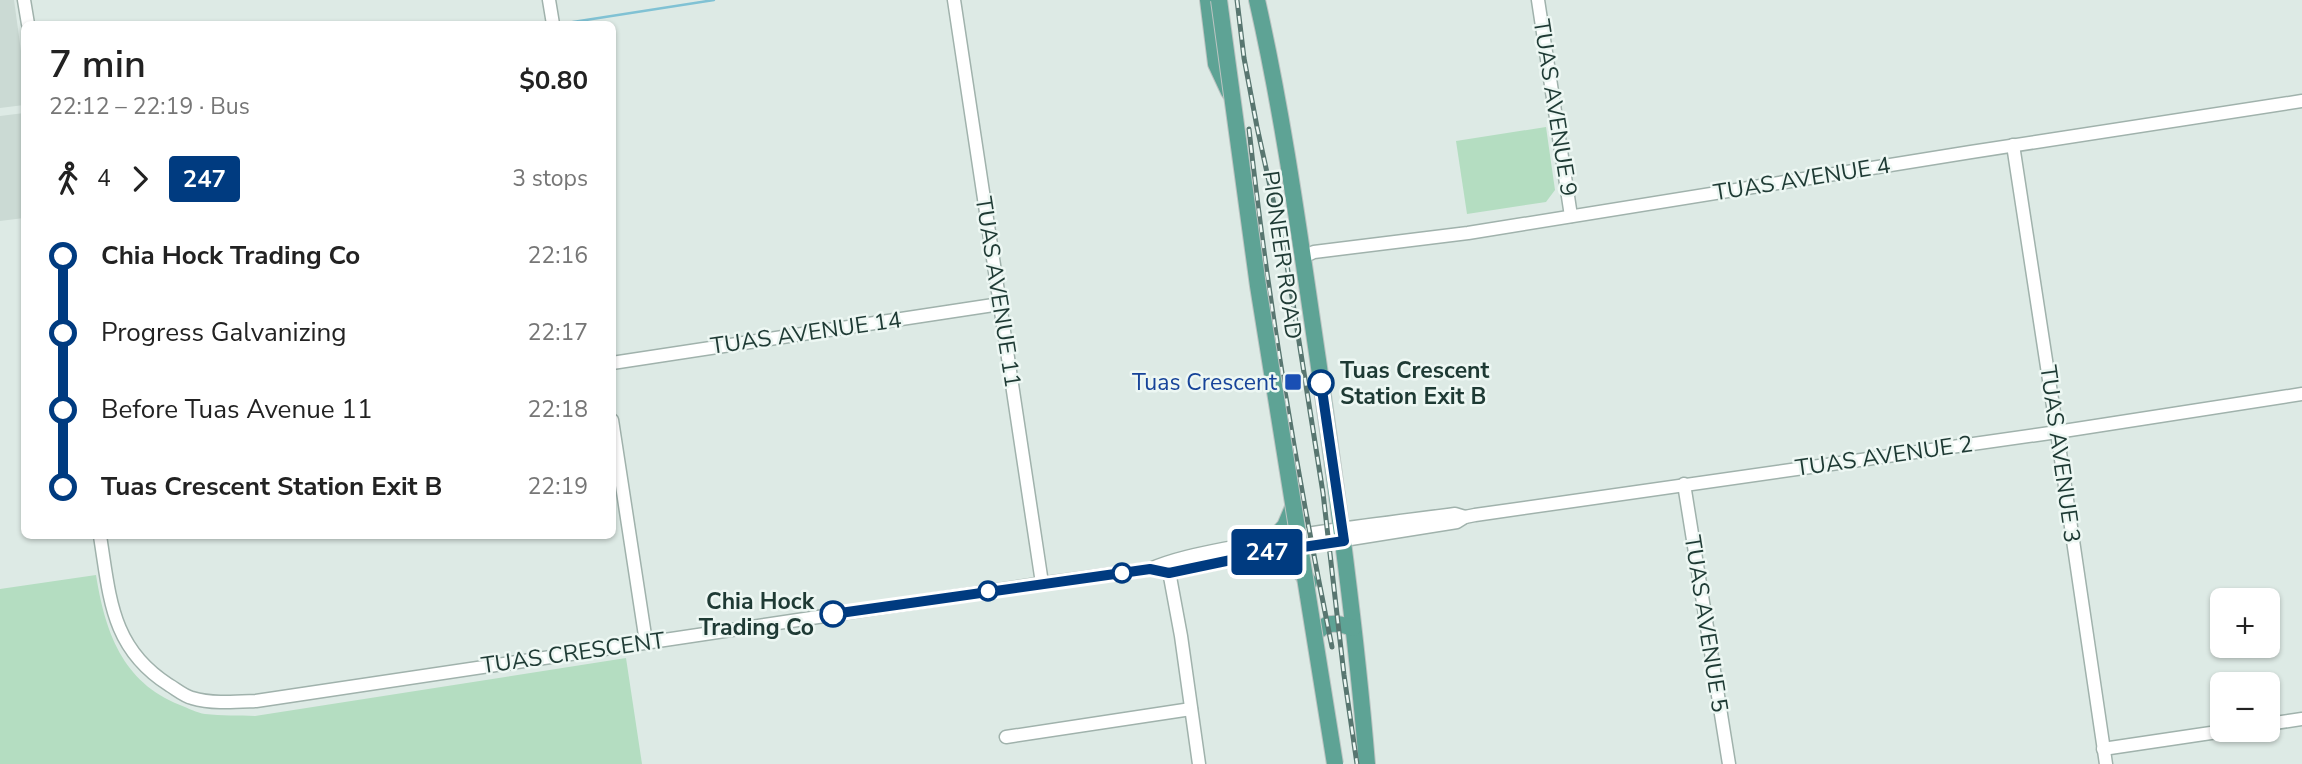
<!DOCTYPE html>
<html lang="en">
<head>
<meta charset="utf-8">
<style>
  :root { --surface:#fff; --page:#f6f6f6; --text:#222; --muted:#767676 }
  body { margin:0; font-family:"Nunito Sans",sans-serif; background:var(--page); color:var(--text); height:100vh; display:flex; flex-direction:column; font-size:26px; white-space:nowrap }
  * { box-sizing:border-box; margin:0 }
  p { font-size:23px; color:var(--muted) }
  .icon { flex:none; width:38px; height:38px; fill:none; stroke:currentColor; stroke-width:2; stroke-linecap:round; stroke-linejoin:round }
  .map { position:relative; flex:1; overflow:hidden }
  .sheet { position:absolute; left:21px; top:21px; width:595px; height:518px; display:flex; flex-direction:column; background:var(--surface); border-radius:10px; box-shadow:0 2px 5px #0004 }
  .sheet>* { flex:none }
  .badge { padding:0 14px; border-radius:5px; font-size:24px; line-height:46px }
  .tools { position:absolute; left:2210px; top:588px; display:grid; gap:14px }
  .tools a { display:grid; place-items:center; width:70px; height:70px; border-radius:10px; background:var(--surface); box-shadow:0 2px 5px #0004; font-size:35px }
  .map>.badge { position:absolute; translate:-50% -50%; box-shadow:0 0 0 4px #fff }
  .legs { display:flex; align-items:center; gap:10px; height:77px; padding:0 28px; font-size:23px }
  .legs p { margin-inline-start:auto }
  .summary { display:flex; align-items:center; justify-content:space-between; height:119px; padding:0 28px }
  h1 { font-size:38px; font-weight:600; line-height:52px }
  ul { padding:0 28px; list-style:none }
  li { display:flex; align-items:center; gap:24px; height:77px; font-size:26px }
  li i { display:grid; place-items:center; width:10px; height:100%; margin:0 9px; background:currentColor }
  li i::after { content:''; width:18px; height:18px; margin:-9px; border:5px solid; border-radius:50%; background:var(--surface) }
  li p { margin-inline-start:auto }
  li:first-child i { background:linear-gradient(#0000 50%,currentColor 0) }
  li:last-child i { background:linear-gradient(currentColor 50%,#0000 0) }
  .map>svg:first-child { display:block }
</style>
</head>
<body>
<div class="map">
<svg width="2302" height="764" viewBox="0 0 2302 764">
  <rect width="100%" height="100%" fill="#ddeae5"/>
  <g fill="#cbdad4">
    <polygon points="0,0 14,0 24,73 24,105 0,108"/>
    <polygon points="24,113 24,218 0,221 0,116"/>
  </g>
  <g fill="#b4ddc1">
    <polygon points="1546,127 1555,190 1546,202 1467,214 1456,141"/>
    <path d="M96 575C105 631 122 682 180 705 188 708 197 713 205 714 221 716 239 715 255 716L626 658 642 764H0V589Z"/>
  </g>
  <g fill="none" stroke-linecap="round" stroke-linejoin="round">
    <polyline stroke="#80c2d4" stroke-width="2.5" points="573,22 714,0"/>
    <defs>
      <g id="minor">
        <polyline points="24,0 28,24"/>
        <polyline points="549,0 553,24"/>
        <polyline points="954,0 1042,583"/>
        <polyline points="1538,0 1571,216"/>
        <polyline points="2013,145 2057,432 2106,764"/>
        <polyline points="1303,257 1314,252 1468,233 1971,152 2302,101"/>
        <polyline points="612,363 1000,304"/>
        <polyline points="612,420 646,642"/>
        <polyline points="1684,484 1729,764"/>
        <path d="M100 536C110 598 111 648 169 685 176 689 184 696 192 698 212 704 235 702 256 701L1032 585 1150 569C1178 557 1209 552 1238 546 1310 532 1383 523 1455 514L1465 517"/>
        <polyline points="1168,566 1181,636 1199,764"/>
        <polyline points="1151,569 1169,573 1269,552 1457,522 1465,517 1475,515 2057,432 2302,394"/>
        <polyline points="2268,724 2302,719"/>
        <polyline points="1006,737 1191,709"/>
        <polyline points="2103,749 2231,730"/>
      </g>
      <g id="major">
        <polyline points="1208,0 1216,64 1229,92"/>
        <path d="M1257 0C1284 119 1300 239 1318 360 1337 494 1356 629 1367 764"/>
        <polyline points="1272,540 1285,526 1296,500"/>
        <polyline points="1269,552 1296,567 1309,582"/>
        <path d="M1319 630C1330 620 1340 624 1353 628"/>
      </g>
    </defs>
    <use href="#minor" stroke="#a0b2ac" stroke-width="15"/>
    <use href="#major" stroke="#bcc4c2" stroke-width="18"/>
    <use href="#minor" stroke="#fff" stroke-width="12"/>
    <use href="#major" stroke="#5ea395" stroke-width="16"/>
    <defs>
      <g id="rail">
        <polyline points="1237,0 1244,58 1257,127 1286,259 1323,493 1344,675 1357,764"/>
        <path d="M1249 129C1268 303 1297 475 1332 647"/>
      </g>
    </defs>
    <use href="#rail" stroke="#587670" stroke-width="5"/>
    <use href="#rail" stroke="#edf7f3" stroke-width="2.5" stroke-dasharray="8" stroke-linecap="butt"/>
    <defs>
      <polyline id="major-bridge" points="1219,0 1258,286 1335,764"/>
    </defs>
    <use href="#major-bridge" stroke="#bcc4c2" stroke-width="18" stroke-linecap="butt"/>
    <use href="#major-bridge" stroke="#5ea395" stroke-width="16"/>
  </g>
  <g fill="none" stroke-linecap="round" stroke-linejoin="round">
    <defs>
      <polyline id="line-1" points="833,614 1150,569 1169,573 1269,552 1344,541 1321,383"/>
    </defs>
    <use href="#line-1" stroke="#fff" stroke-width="16"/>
    <use href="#line-1" stroke="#003b80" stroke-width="10"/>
  </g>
  <rect fill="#1a4fb4" stroke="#edf7f3" stroke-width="2.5" x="1284" y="373" width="18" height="18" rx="3.5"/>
  <g fill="#fff" stroke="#003b80" stroke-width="3.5">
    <circle cx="1321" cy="383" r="12"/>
    <circle cx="1122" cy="573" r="9"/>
    <circle cx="988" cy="591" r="9"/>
    <circle cx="833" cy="614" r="12"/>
  </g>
  <g text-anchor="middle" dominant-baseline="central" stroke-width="5" stroke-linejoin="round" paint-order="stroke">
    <g font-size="23" fill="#1e3a34" stroke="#edf7f3">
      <text transform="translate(1555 108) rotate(81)">TUAS AVENUE 9</text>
      <text transform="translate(1802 179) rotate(-9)">TUAS AVENUE 4</text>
      <text transform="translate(1282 255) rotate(82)">PIONEER ROAD</text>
      <text transform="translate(998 292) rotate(81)">TUAS AVENUE 11</text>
      <text transform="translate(806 333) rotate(-8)">TUAS AVENUE 14</text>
      <text transform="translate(2060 454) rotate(82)">TUAS AVENUE 3</text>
      <text transform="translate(1884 456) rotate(-8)">TUAS AVENUE 2</text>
      <text transform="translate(1706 624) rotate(81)">TUAS AVENUE 5</text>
      <text transform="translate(573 653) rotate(-8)">TUAS CRESCENT</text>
    </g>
    <g font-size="23" font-weight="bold" fill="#1e3a34" stroke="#edf7f3" text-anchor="start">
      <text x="1340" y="370">Tuas Crescent<tspan x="1340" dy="26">Station Exit B</tspan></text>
      <text x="814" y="601" text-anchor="end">Chia Hock<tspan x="814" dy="26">Trading Co</tspan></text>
    </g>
    <g font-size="23" fill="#164399" stroke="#edf7f3" text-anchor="end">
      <text x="1277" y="382">Tuas Crescent</text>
    </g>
  </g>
</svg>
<div class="tools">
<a>+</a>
<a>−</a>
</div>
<b class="badge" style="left:1267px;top:552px;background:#003b80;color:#fff">247</b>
<section class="sheet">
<div class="summary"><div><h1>7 min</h1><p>22:12 – 22:19 · Bus</p></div><b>$0.80</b></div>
<div class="legs"><svg class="icon" aria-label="walk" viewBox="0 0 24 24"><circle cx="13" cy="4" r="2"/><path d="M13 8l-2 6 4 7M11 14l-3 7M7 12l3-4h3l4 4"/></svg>4<svg class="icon" aria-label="forward" viewBox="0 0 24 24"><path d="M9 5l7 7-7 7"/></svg><b class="badge" style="background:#003b80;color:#fff">247</b><p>3 stops</p></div>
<ul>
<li><i style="color:#003b80"></i><b>Chia Hock Trading Co</b><p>22:16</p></li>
<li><i style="color:#003b80"></i><span>Progress Galvanizing</span><p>22:17</p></li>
<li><i style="color:#003b80"></i><span>Before Tuas Avenue 11</span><p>22:18</p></li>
<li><i style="color:#003b80"></i><b>Tuas Crescent Station Exit B</b><p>22:19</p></li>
</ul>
</section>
</div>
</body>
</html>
